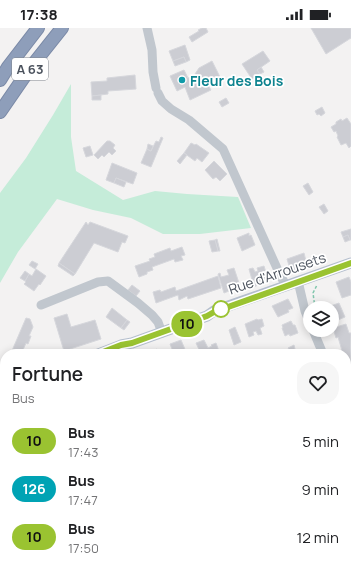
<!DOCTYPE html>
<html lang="fr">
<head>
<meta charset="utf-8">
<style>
  :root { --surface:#fff; --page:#f6f6f6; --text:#202124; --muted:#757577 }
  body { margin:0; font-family:Manrope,sans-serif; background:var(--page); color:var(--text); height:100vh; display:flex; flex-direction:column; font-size:15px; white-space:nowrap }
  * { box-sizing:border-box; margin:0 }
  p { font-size:13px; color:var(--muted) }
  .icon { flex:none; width:22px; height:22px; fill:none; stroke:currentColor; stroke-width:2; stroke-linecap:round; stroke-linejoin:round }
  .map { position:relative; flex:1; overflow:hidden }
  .panel { position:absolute; left:0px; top:321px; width:351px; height:220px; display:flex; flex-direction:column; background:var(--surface); border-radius:16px 16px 0 0; box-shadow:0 2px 10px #0003 }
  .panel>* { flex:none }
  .badge { padding:0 8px; border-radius:13px; font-size:14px; line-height:26px }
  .fabs { position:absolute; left:303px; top:273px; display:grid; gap:8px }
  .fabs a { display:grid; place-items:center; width:36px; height:36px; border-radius:50%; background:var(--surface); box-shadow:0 2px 10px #0003; font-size:20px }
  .map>.badge { position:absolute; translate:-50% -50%; box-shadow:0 0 0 2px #fff }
  .round { display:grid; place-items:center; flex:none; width:42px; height:42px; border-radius:16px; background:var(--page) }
  .summary { display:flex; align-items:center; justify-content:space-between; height:68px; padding:0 12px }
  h1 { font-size:19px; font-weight:600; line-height:30px }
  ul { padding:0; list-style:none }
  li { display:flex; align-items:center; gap:12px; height:48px; padding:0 12px }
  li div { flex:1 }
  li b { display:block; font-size:15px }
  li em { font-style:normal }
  li .badge { min-width:44px; font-weight:700; text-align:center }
  .status { display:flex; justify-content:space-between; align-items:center; height:28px; padding:0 20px; background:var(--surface); direction:ltr }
  .status svg { height:11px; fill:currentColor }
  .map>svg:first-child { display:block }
</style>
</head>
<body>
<div class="status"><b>17:38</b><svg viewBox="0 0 49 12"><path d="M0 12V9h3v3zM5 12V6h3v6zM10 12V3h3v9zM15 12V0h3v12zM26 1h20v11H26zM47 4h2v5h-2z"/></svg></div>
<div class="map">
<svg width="351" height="541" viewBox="0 0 351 541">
  <rect width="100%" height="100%" fill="#f3f2f2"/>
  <g fill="#c5ecd9">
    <polygon points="71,56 71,109 76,143 123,172 155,163 187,166 238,169 251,200 200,206 163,206 131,190 93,182 57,171 18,224 0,255 0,165 26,130 53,87"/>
    <polygon points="346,395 351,415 351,512 346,510"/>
    <polygon points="5,527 5,536 262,536 261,538 232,540 231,541 0,541 0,529"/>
  </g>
  <g fill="#cccdd3" stroke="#d6d7dc">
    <polygon points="202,0 206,0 208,4 192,14 189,9 199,3 198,2"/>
    <polygon points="311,0 351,0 351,10 326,26"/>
    <polygon points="185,17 190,32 186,34 184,29 173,33 169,23"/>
    <polygon points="263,23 270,33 257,42 260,46 252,51 242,36"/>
    <polygon points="184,29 186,34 175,38 173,33"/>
    <polygon points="212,33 221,51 208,57 211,62 190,72 185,59 177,63 170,48 184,42 188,50 192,49 195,54 198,53 195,46 199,40"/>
    <polygon points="261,39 264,44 260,46 257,42"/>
    <polygon points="135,47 136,61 108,63 108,66 92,68 91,54 107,53 107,50"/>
    <polygon points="101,67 101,72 92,72 92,68"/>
    <polygon points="226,70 229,75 222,79 219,74"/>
    <polygon points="322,79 325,85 321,88 319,86 317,87 315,83"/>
    <polygon points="347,90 351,96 351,118 349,120 346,115 341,117 337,109 338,108 336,103 334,104 331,99 336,96 336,94 341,91 342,93"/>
    <polygon points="161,109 163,110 151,139 141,135 147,121 151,123 156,113 159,114"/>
    <polygon points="107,113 110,113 115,117 113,120 116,123 112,127 109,124 104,129 102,127 98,131 94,127"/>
    <polygon points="191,115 195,117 196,116 209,125 202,134 197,130 195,133 184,125"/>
    <polygon points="148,116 153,118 151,123 147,121"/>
    <polygon points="90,118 93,127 86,129 83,120"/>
    <polygon points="184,125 187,127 180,136 177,133"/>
    <polygon points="214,133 227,146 220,153 216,149 213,151 205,142"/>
    <polygon points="112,135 137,145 133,156 116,150 114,155 106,152"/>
    <polygon points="116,150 126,154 124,159 114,155"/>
    <polygon points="308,155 313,164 309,167 303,158"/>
    <polygon points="324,176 328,183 324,186 319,179"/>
    <polygon points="86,194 88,197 90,194 128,208 125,215 122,214 118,224 94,215 75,246 59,235"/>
    <polygon points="351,201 351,212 350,212 348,207 343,209 341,204"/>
    <polygon points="249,205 249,208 251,207 255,217 242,223 237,210"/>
    <polygon points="348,207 350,212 345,214 343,209"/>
    <polygon points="217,211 220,223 218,223 215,212"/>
    <polygon points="215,212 218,223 212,224 209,213"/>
    <polygon points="182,219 185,227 181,228 183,232 175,234 174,231 152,239 153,242 147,244 147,246 139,249 135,238 150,233 149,231 155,229 154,226 170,220 171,223"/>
    <polygon points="304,225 306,233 302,234 304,240 291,244 287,231"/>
    <polygon points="32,233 38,236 35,241 29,237"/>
    <polygon points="59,235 75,246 73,248 58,238"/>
    <polygon points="264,238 268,251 258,255 258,257 254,259 249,241 253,240 255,244 258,243 257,240"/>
    <polygon points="234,240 239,255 227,259 229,263 224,265 218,246 220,245 221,249 229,247 227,242"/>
    <polygon points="36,241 46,248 40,257 39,256 34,263 24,256 26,254 25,253 29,246 32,248"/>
    <polygon points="25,243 29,246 25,253 20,250"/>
    <polygon points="218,248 221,260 188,271 187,268 179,272 178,267 156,275 153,264 160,262 161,264 175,259 176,263"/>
    <polygon points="349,249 351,254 351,267 342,270 336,254"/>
    <polygon points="132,257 140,263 136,268 128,262"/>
    <polygon points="288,271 293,280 288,282 289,284 278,289 272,278"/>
    <polygon points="339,275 345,289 338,292 337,291 332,292 332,280 325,280"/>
    <polygon points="112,280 127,292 121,300 106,289"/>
    <polygon points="67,286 71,299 95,292 101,311 64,323 54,290"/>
    <polygon points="26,290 30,291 33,299 29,308 31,308 28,316 26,315 23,322 29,324 30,326 13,326 11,325"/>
    <polygon points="257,291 258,292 262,291 264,298 260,300 262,306 258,307 256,303 253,304 254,307 249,309 245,296"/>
    <polygon points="127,292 130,294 124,302 121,300"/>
    <polygon points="291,293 293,297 295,297 298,305 290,308 289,306 285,308 282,300 283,300 282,297"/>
    <polygon points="346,296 349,305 351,305 351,306 350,348 347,338 349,338 346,330 346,326 343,326 338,309 336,310 333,300"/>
    <polygon points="235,299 241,314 234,317 229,302"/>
    <polygon points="181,312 187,326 174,326 170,316"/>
    <polygon points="204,312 208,320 212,318 211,317 216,315 220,326 201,326 196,315"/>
    <polygon points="294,317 295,321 290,323 288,320"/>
    <polygon points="157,321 159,326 145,326"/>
    <polygon points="5,355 5,370 3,371 0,367 0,359"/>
    <polygon points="5,420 5,438 1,440 0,437 0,421"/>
    <polygon points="5,472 5,495 1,496 2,500 0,501 0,474"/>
    <polygon points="299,536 321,536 320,541 298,541"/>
  </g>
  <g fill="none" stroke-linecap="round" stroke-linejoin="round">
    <defs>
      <g id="highway">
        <polyline points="0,52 8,39 38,0"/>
        <polyline points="0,84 31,39 62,0"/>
      </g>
    </defs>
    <use href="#highway" stroke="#7a89a6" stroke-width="14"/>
    <polyline stroke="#80c6ad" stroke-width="1.5" stroke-dasharray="3 2" stroke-linecap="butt" points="315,280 313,265 317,257"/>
    <g stroke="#c1c7ce" stroke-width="9">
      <polyline points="147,0 152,22 153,44 156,60"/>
      <polyline points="158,65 162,73 171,81 189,92 223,121 281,249 286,257"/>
      <polyline points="298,253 305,283 310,295"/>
      <polyline points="41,277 98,254 108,253 138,275 152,287 158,294 162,305"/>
      <polyline points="313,302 323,326"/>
      <polyline points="346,387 351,405"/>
    </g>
    <g stroke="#b4becd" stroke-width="11">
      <polyline points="98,326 121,317 132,315 207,288 214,283 351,235"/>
      <polyline points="0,391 5,388"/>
    </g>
    <use href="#highway" stroke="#8e9eba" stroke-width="12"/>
  </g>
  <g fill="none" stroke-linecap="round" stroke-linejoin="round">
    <defs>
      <polyline id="line" points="98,326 121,317 132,315 207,288 214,284 351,235"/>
    </defs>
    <use href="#line" stroke="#fff" stroke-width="9"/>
    <use href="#line" stroke="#9ac331" stroke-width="6"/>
  </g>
  <circle fill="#0f9aa8" stroke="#fff" stroke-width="1.5" cx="182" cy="52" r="4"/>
  <circle fill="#fff" stroke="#9ac331" stroke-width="2" cx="221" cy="281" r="8"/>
  <g text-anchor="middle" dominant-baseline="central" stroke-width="3.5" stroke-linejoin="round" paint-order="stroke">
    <rect fill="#fff" stroke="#81868e" stroke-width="1" x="12" y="30" width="36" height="22" rx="3"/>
    <g font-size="13" font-weight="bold" fill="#4b525d">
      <text x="30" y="41">A 63</text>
    </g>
    <g font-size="14" font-weight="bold" fill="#0d838f" stroke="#fff" text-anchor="start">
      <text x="190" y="52">Fleur des Bois</text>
    </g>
    <g font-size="14" fill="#4b525d" stroke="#fff">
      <text transform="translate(277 245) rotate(-19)">Rue d'Arrousets</text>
    </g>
  </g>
</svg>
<div class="fabs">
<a><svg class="icon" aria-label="layers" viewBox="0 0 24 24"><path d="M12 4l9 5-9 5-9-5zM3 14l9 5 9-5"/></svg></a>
</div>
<b class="badge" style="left:187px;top:296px;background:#9ac331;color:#111">10</b>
<section class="panel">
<div class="summary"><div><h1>Fortune</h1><p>Bus</p></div><a class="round"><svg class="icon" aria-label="heart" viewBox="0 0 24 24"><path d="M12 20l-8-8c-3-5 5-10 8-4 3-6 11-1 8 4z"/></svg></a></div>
<ul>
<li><span class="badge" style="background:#9ac331;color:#111">10</span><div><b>Bus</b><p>17:43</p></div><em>5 min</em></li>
<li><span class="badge" style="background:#00a3b4;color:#fff">126</span><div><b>Bus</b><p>17:47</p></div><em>9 min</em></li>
<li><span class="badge" style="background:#9ac331;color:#111">10</span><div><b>Bus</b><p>17:50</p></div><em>12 min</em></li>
</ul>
</section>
</div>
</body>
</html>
